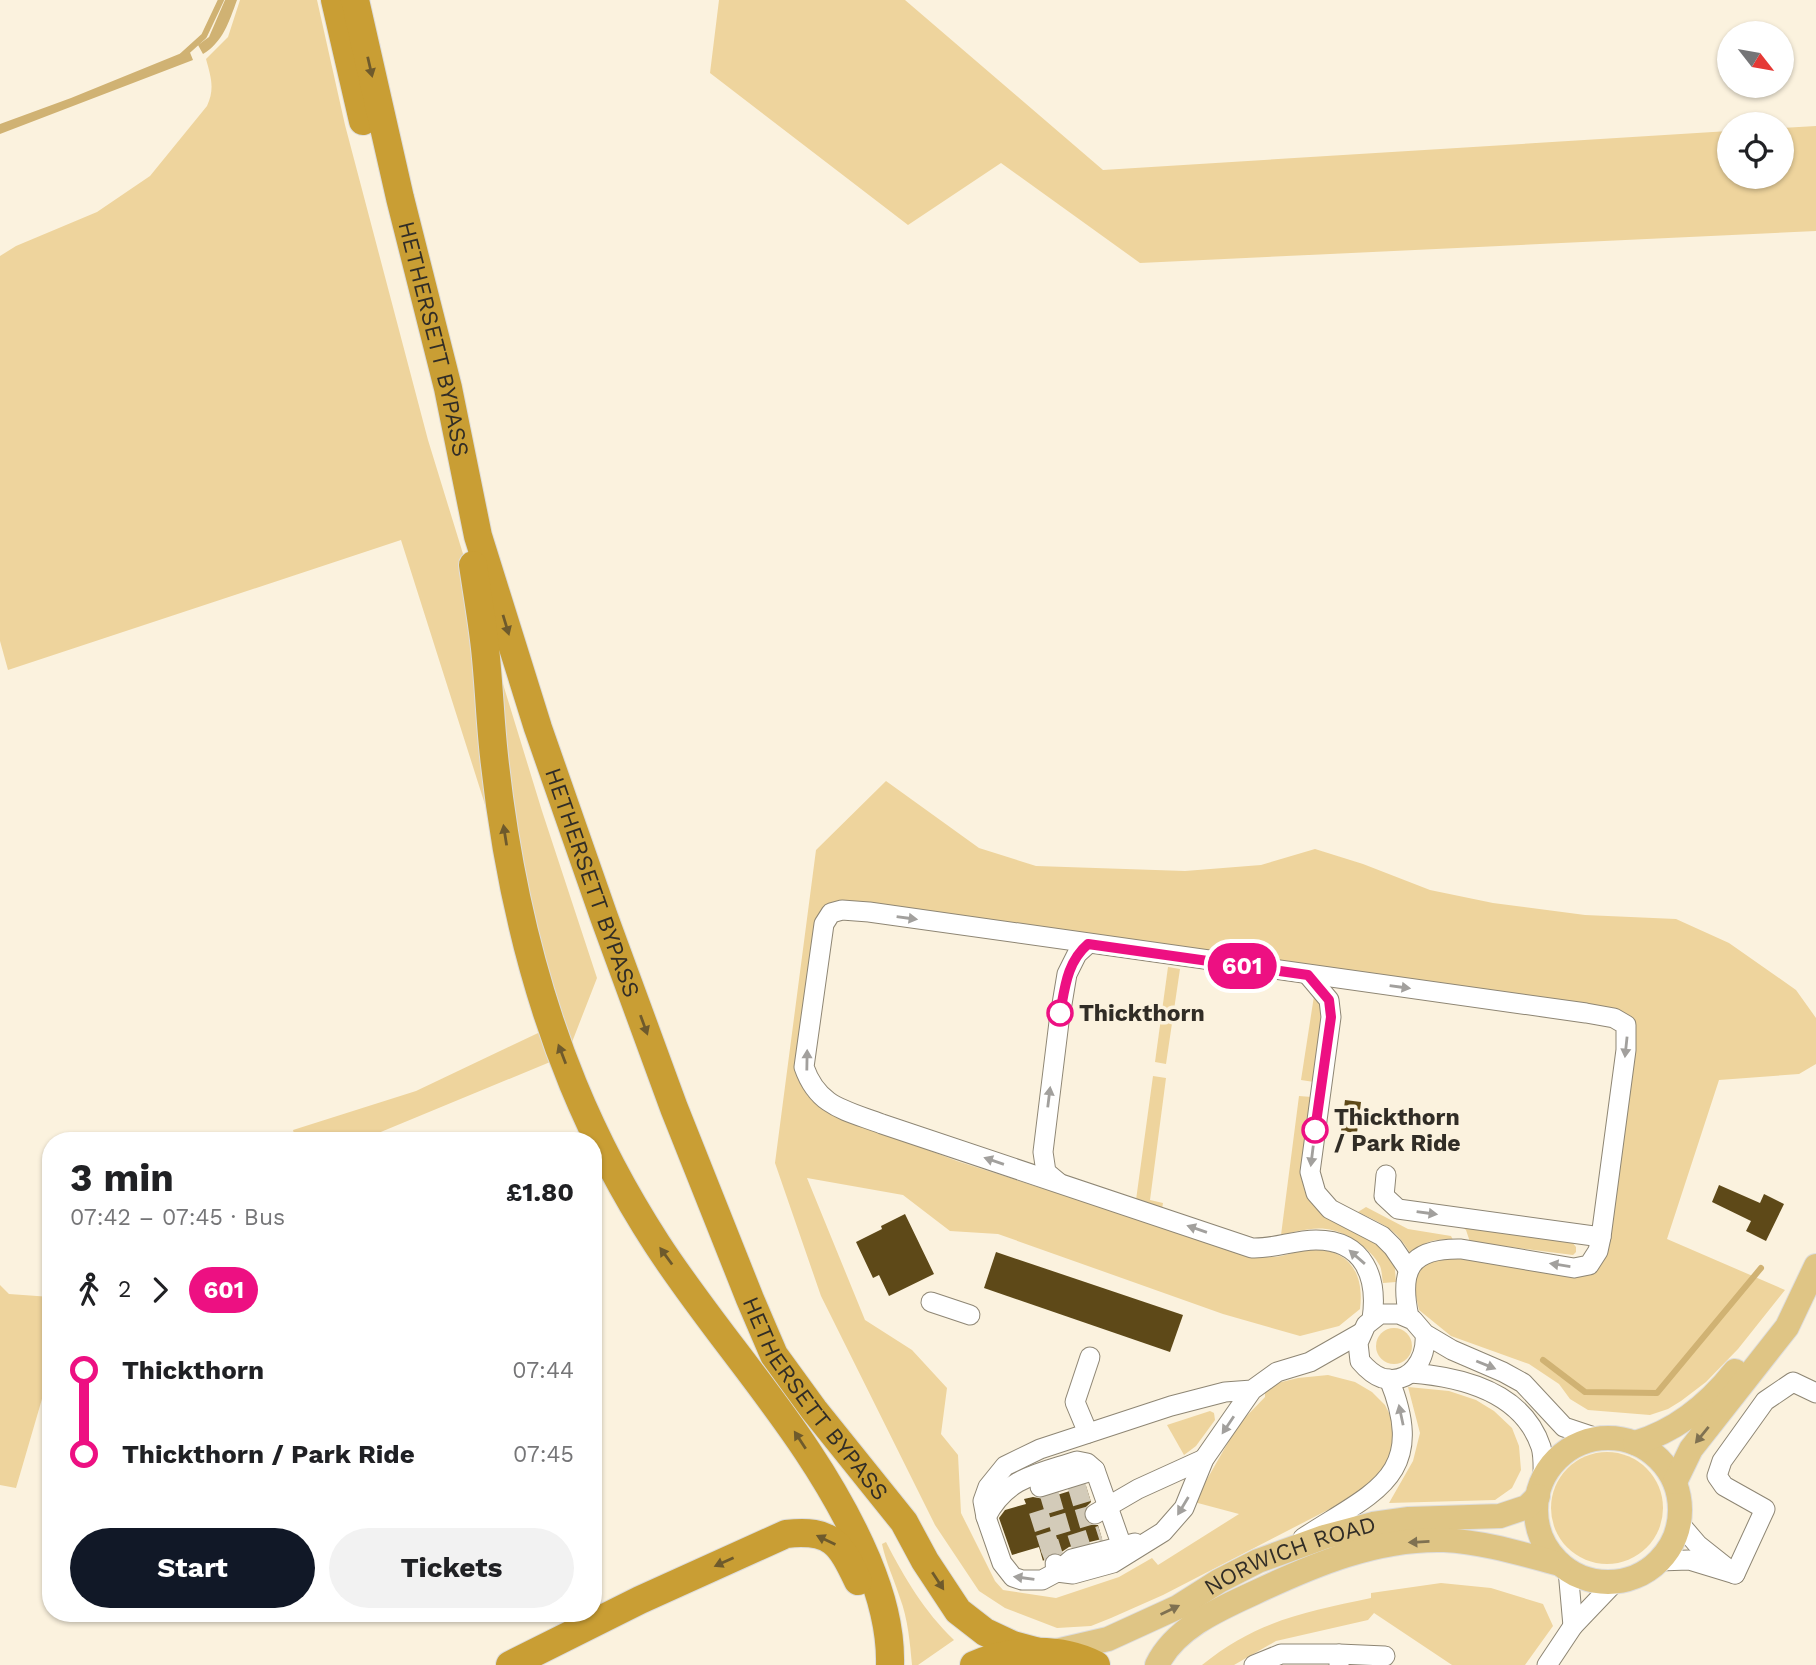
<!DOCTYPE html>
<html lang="en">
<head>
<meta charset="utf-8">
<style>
  :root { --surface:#fff; --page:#f2f2f2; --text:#202124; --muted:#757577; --accent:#111827 }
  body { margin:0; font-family:"Work Sans",sans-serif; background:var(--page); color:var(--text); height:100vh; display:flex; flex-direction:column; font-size:26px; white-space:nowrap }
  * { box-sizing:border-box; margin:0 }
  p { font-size:23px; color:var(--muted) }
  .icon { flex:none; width:38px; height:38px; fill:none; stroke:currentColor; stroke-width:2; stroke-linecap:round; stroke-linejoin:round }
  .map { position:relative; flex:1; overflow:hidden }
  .drawer { position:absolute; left:42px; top:1132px; width:560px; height:490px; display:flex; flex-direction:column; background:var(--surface); border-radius:28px; box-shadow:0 2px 5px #0004 }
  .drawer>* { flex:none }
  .badge { padding:0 14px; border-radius:23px; font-size:24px; line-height:46px }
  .needle { width:46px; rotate:121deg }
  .fabs { position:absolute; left:1717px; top:21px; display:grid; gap:14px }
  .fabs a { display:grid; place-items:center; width:77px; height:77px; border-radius:50%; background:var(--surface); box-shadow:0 2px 5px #0004; font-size:35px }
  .map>.badge { position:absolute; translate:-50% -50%; box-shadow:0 0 0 4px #fff }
  .legs { display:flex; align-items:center; gap:10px; height:77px; padding:0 28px; font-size:23px }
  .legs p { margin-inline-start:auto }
  .summary { display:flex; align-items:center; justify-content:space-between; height:119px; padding:0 28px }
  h1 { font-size:38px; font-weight:700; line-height:52px }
  .cta { display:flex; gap:14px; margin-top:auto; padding:14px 28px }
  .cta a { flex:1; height:80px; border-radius:42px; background:var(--accent); color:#fff; font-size:28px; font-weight:700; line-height:80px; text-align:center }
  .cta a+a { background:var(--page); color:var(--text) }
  ul { padding:0 28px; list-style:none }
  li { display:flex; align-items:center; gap:24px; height:84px; font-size:26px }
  li i { display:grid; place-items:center; width:10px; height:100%; margin:0 9px; background:currentColor }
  li i::after { content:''; width:18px; height:18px; margin:-9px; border:5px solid; border-radius:50%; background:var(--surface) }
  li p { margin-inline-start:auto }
  li:first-child i { background:linear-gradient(#0000 50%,currentColor 0) }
  li:last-child i { background:linear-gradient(currentColor 50%,#0000 0) }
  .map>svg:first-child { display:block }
</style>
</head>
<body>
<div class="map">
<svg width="1816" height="1665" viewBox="0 0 1816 1665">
  <rect width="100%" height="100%" fill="#fbf2de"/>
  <g fill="#eed49d">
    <path d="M240 0H317L345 125 428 440 542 811 597 978 567 1055 359 1141H296L293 1130 416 1091 555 1025 401 540 8 670 0 641V256L16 246 97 212 150 176 207 106C215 89 211 77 206 59L228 37Z"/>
    <polygon points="719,0 905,0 1103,170 1729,131 1729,177 1782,177 1782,128 1816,126 1816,231 1140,263 1001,163 908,225 710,73"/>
    <path d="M886 781 979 848 1036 866 1185 871 1261 865 1315 849 1363 864 1430 890 1493 903 1585 915 1676 919 1729 943 1796 990 1816 1018V1064L1799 1074 1719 1080 1667 1239 1785 1290 1738 1349 1706 1382 1681 1401 1668 1409 1650 1415 1588 1410 1570 1399 1559 1384 1529 1364 1451 1336 1419 1310 1414 1287 1416 1275 1425 1264 1434 1258H1449L1594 1270 1606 1256 1636 1039C1635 1023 1629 1015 1615 1008L852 902 829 907 799 1080 808 1096 823 1110 957 1161 1241 1252C1251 1254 1263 1258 1273 1257 1284 1257 1294 1251 1305 1250 1346 1246 1365 1270 1360 1309L1339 1326 1300 1336 1223 1314 998 1234 950 1231 903 1195 807 1178 865 1320 912 1350 947 1388 941 1434 958 1455 961 1513 995 1581 1003 1590 1056 1598 1119 1577 1152 1558 1158 1565 1239 1514 1194 1502 1238 1425 1265 1397V1386L1298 1378 1328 1375 1355 1382 1372 1392 1385 1405 1394 1423V1442L1383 1472 1351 1498 1163 1595 1111 1618 1091 1626 1057 1628 1005 1608 979 1591 935 1525 821 1296 775 1163 816 850Z"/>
    <polygon points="1168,967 1180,969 1166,1064 1155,1062"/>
    <polygon points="1314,996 1325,1008 1314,1082 1301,1080"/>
    <polygon points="1153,1076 1166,1078 1150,1200 1163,1203 1162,1209 1136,1200"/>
    <path d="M1299 1096 1312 1097 1301 1176 1305 1192 1325 1214 1373 1238 1394 1259 1396 1282 1383 1283C1382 1278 1382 1271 1380 1266 1371 1248 1345 1231 1326 1229 1311 1227 1295 1232 1281 1235Z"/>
    <path d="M1366 1207 1408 1229 1451 1236 1453 1240C1434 1238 1425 1242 1410 1253 1396 1228 1382 1224 1358 1212Z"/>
    <polygon points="1458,1224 1572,1242 1576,1247 1576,1252 1573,1255 1470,1242 1466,1230"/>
    <polygon points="0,1285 9,1294 51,1297 51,1368 16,1488 0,1485"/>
    <circle cx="1394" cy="1346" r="18"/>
    <polygon points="1408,1387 1449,1391 1476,1400 1494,1411 1512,1428 1519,1446 1521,1470 1512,1488 1495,1500 1389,1503 1413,1461 1420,1433"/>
    <polygon points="1210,1411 1214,1413 1215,1420 1196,1446 1184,1455 1167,1425"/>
    <circle cx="1607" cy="1508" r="56"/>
    <path d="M886 1542C905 1579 924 1611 954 1640L918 1665H912C910 1643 908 1619 900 1598 894 1579 886 1563 882 1544Z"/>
    <path d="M1441 1583 1491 1588 1543 1604 1553 1626 1525 1665H1452L1374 1613 1368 1620 1276 1641 1234 1665H1202C1256 1621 1305 1612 1371 1598V1593Z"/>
  </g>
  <g fill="#d0b273">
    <path d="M225 0H237C229 22 223 42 203 54L198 45 209 37Z"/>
    <polygon points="189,50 193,60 0,134 0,124 71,98"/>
  </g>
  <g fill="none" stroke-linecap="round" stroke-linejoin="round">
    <g stroke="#d0b273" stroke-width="6">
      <polyline points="183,55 204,36 221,0"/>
      <polyline points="1543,1360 1585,1392 1657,1393 1761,1268"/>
    </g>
  </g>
  <g fill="#5e4918">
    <polygon points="1345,1100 1361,1102 1357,1133 1341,1131"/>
    <polygon points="1719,1185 1760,1203 1764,1194 1784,1204 1766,1241 1746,1231 1751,1221 1712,1202"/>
    <polygon points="905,1214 934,1274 889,1296 879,1275 873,1278 856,1242 882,1229 881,1226"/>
    <polygon points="996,1252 1183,1315 1170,1352 984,1288"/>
    <polygon points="1086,1486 1091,1502 1084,1509 1084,1520 1090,1525 1098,1525 1102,1539 1069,1547 1060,1553 1051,1552 1043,1561 1039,1547 1012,1555 999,1518 1005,1510 1026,1504 1024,1499 1033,1497 1044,1499"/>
  </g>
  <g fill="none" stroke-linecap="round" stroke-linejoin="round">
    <g stroke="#d3cbb9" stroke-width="19" stroke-dasharray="19 10" stroke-linecap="butt">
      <polyline points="1044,1529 1037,1507 1088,1492"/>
      <polyline points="1051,1551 1044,1529 1095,1514"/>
      <polyline points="1054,1559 1051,1551 1101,1535"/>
    </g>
    <defs>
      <g id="minor">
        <polyline points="1308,975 1329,1000 1331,1017 1310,1172 1316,1193 1330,1209 1382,1236 1393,1247 1408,1269"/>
        <polyline points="1386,1175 1384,1196 1398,1209 1601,1237"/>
        <polyline points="1058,1182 1046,1172 1043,1152 1059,1022 1067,974 1077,954 1088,944"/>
        <polyline points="931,1302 970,1315"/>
        <path d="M1372 1319C1378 1279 1365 1240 1316 1240 1294 1240 1274 1249 1252 1248L882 1124C845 1110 818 1107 804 1067L824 924 831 913 842 910 869 912 1586 1013 1614 1018 1626 1025V1050L1601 1237 1598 1251 1589 1265 1574 1268 1461 1249C1409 1248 1399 1270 1409 1317"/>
        <path d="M1425 1334C1427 1358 1411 1386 1382 1378 1373 1375 1366 1368 1360 1361L1358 1343 1366 1325 1380 1314H1399L1413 1320 1425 1334 1452 1350 1503 1372 1523 1383 1564 1427 1597 1438"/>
        <path d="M1411 1373C1463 1377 1523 1393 1541 1447 1544 1457 1543 1470 1543 1480"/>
        <polyline points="1252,1390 1225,1392 1171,1406 1040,1449 1005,1466 988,1487 983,1501 986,1517 1002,1563 1013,1577 1022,1580 1042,1580 1057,1572 1073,1574 1113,1563 1163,1532 1184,1508 1204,1459 1252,1390 1277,1372 1310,1362 1361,1333"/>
        <polyline points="1088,1433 1075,1402 1090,1357"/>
        <polyline points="1040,1487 1095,1470"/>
        <polyline points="1095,1514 1138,1489 1204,1459"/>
        <path d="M986 1517C1007 1477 1037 1474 1077 1461L1087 1463 1095 1470 1125 1555"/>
        <polyline points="1680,1524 1698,1545 1727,1568"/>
        <path d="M1303 1538C1373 1492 1429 1477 1389 1379"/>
        <polyline points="1659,1561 1689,1560 1735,1574"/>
        <polyline points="1055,1564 1057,1572 1072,1559 1135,1543"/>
        <polyline points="1568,1570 1573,1626"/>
        <polyline points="1735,1574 1765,1509 1724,1486 1717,1476 1722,1461 1765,1401 1793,1382 1816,1393"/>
        <polyline points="1254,1665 1281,1654 1339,1654"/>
        <polyline points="1339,1665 1339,1654 1385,1656"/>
        <polyline points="1547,1665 1573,1626 1614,1583"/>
      </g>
      <g id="major">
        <circle cx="1608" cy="1510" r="72"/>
        <path d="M1635 1443C1676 1431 1708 1405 1735 1371"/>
        <polyline points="1675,1482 1691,1449 1787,1327 1816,1266"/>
        <path id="s1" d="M1052 1652 1108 1639 1178 1607 1219 1581 1258 1561 1324 1537 1373 1524 1409 1519 1500 1516 1527 1507 1538 1496"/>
        <path d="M1157 1665C1175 1628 1219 1609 1254 1593 1313 1565 1377 1538 1444 1540 1483 1542 1522 1554 1560 1564"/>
      </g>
      <g id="highway">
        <polyline points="335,0 363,121"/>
        <path id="s2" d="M355 0 400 198 448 388 478 536 538 728 604 917 674 1108 750 1299 774 1355 814 1410 904 1522 925 1561 958 1611 985 1632 1013 1645 1039 1652"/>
        <path d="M473 565C477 592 482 620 485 648 489 684 490 720 494 756 506 869 530 979 573 1084 596 1140 624 1193 657 1244 726 1350 817 1441 867 1560 881 1594 891 1628 890 1665"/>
        <path d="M510 1665 640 1600 786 1534C832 1529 840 1543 858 1581"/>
        <path d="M974 1665C1011 1649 1059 1646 1096 1665"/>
      </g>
    </defs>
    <use href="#minor" stroke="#8e8674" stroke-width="21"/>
    <use href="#major" stroke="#dedddc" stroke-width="26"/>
    <use href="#highway" stroke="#dedddc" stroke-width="30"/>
    <use href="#minor" stroke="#fff" stroke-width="19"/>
    <use href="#major" stroke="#dfc585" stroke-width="24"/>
    <use href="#highway" stroke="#c99e34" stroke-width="28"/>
  </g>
  <defs><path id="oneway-solid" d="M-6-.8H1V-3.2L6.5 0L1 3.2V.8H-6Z" transform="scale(1.75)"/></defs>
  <g fill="#6e5a2c">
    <use href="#oneway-solid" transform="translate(370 67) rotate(77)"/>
    <use href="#oneway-solid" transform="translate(506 625) rotate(73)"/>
    <use href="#oneway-solid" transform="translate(505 835) rotate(-99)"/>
    <use href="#oneway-solid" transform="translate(644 1025) rotate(70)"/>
    <use href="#oneway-solid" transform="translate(562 1054) rotate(-111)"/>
    <use href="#oneway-solid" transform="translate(666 1256) rotate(-126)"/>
    <use href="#oneway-solid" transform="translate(800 1440) rotate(-123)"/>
    <use href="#oneway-solid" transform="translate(826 1540) rotate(-154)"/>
    <use href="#oneway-solid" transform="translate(724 1562) rotate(156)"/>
    <use href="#oneway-solid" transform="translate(938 1581) rotate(57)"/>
  </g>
  <g fill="#a2a09d">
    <use href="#oneway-solid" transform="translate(907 918) rotate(8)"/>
    <use href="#oneway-solid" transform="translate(1400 987) rotate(8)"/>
    <use href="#oneway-solid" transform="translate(1626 1047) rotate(96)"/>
    <use href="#oneway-solid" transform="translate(807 1060) rotate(-89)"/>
    <use href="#oneway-solid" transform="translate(1049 1097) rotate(-83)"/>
    <use href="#oneway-solid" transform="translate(1312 1156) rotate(97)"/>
    <use href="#oneway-solid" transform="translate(994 1161) rotate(-161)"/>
    <use href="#oneway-solid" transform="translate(1427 1213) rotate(8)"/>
    <use href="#oneway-solid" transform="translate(1197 1229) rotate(-161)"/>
    <use href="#oneway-solid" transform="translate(1357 1257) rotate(-139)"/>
    <use href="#oneway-solid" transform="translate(1560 1265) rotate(-171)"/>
    <use href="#oneway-solid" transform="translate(1486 1365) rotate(22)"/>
    <use href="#oneway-solid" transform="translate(1401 1415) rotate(-102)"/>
    <use href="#oneway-solid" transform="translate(1228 1425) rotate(124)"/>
    <use href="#oneway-solid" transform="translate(1183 1506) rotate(121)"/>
    <use href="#oneway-solid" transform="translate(1024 1578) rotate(-172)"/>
  </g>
  <g fill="#7f7151">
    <use href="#oneway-solid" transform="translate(1702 1435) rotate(129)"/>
    <use href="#oneway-solid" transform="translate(1419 1542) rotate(177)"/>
    <use href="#oneway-solid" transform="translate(1170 1610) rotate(-26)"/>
  </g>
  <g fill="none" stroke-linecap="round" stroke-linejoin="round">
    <defs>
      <path id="line-1" d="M1060 1013C1065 987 1067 962 1088 944L1308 975 1329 1000 1331 1017 1315 1130"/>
    </defs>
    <use href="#line-1" stroke="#fff" stroke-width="16"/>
    <use href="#line-1" stroke="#ed1082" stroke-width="10"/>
  </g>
  <g fill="#fff" stroke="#ed1082" stroke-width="3.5">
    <circle cx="1060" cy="1013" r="12"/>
    <circle cx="1315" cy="1130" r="12"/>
  </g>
  <g text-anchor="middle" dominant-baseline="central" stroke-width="7" stroke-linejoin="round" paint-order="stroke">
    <g font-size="23" fill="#312d26" stroke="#fbf2de">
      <text stroke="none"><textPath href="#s2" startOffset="348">HETHERSETT BYPASS</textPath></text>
      <text stroke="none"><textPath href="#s2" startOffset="915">HETHERSETT BYPASS</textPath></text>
      <text stroke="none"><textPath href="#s2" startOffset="1480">HETHERSETT BYPASS</textPath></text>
      <text stroke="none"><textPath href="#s1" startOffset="259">NORWICH ROAD</textPath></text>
    </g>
    <g font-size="23" font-weight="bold" fill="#312d26" stroke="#fbf2de" text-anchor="start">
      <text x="1079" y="1013">Thickthorn</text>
      <text x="1334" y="1117">Thickthorn<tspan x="1334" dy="26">/ Park Ride</tspan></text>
    </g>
  </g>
</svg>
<div class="fabs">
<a><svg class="needle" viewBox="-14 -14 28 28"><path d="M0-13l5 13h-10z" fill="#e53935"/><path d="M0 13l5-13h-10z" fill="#757577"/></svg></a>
<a><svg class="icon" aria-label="locate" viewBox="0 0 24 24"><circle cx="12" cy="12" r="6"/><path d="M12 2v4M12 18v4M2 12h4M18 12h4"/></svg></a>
</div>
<b class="badge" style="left:1242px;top:966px;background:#ed1082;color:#fff">601</b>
<section class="drawer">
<div class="summary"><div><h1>3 min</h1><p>07:42 – 07:45 · Bus</p></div><b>£1.80</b></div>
<div class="legs"><svg class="icon" aria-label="walk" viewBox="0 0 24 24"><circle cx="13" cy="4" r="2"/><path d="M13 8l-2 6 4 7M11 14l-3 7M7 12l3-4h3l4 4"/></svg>2<svg class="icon" aria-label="forward" viewBox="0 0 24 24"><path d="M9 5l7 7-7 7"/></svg><b class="badge" style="background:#ed1082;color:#fff">601</b></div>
<ul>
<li><i style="color:#ed1082"></i><b>Thickthorn</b><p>07:44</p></li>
<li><i style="color:#ed1082"></i><b>Thickthorn / Park Ride</b><p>07:45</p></li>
</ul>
<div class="cta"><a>Start</a><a>Tickets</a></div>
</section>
</div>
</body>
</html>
